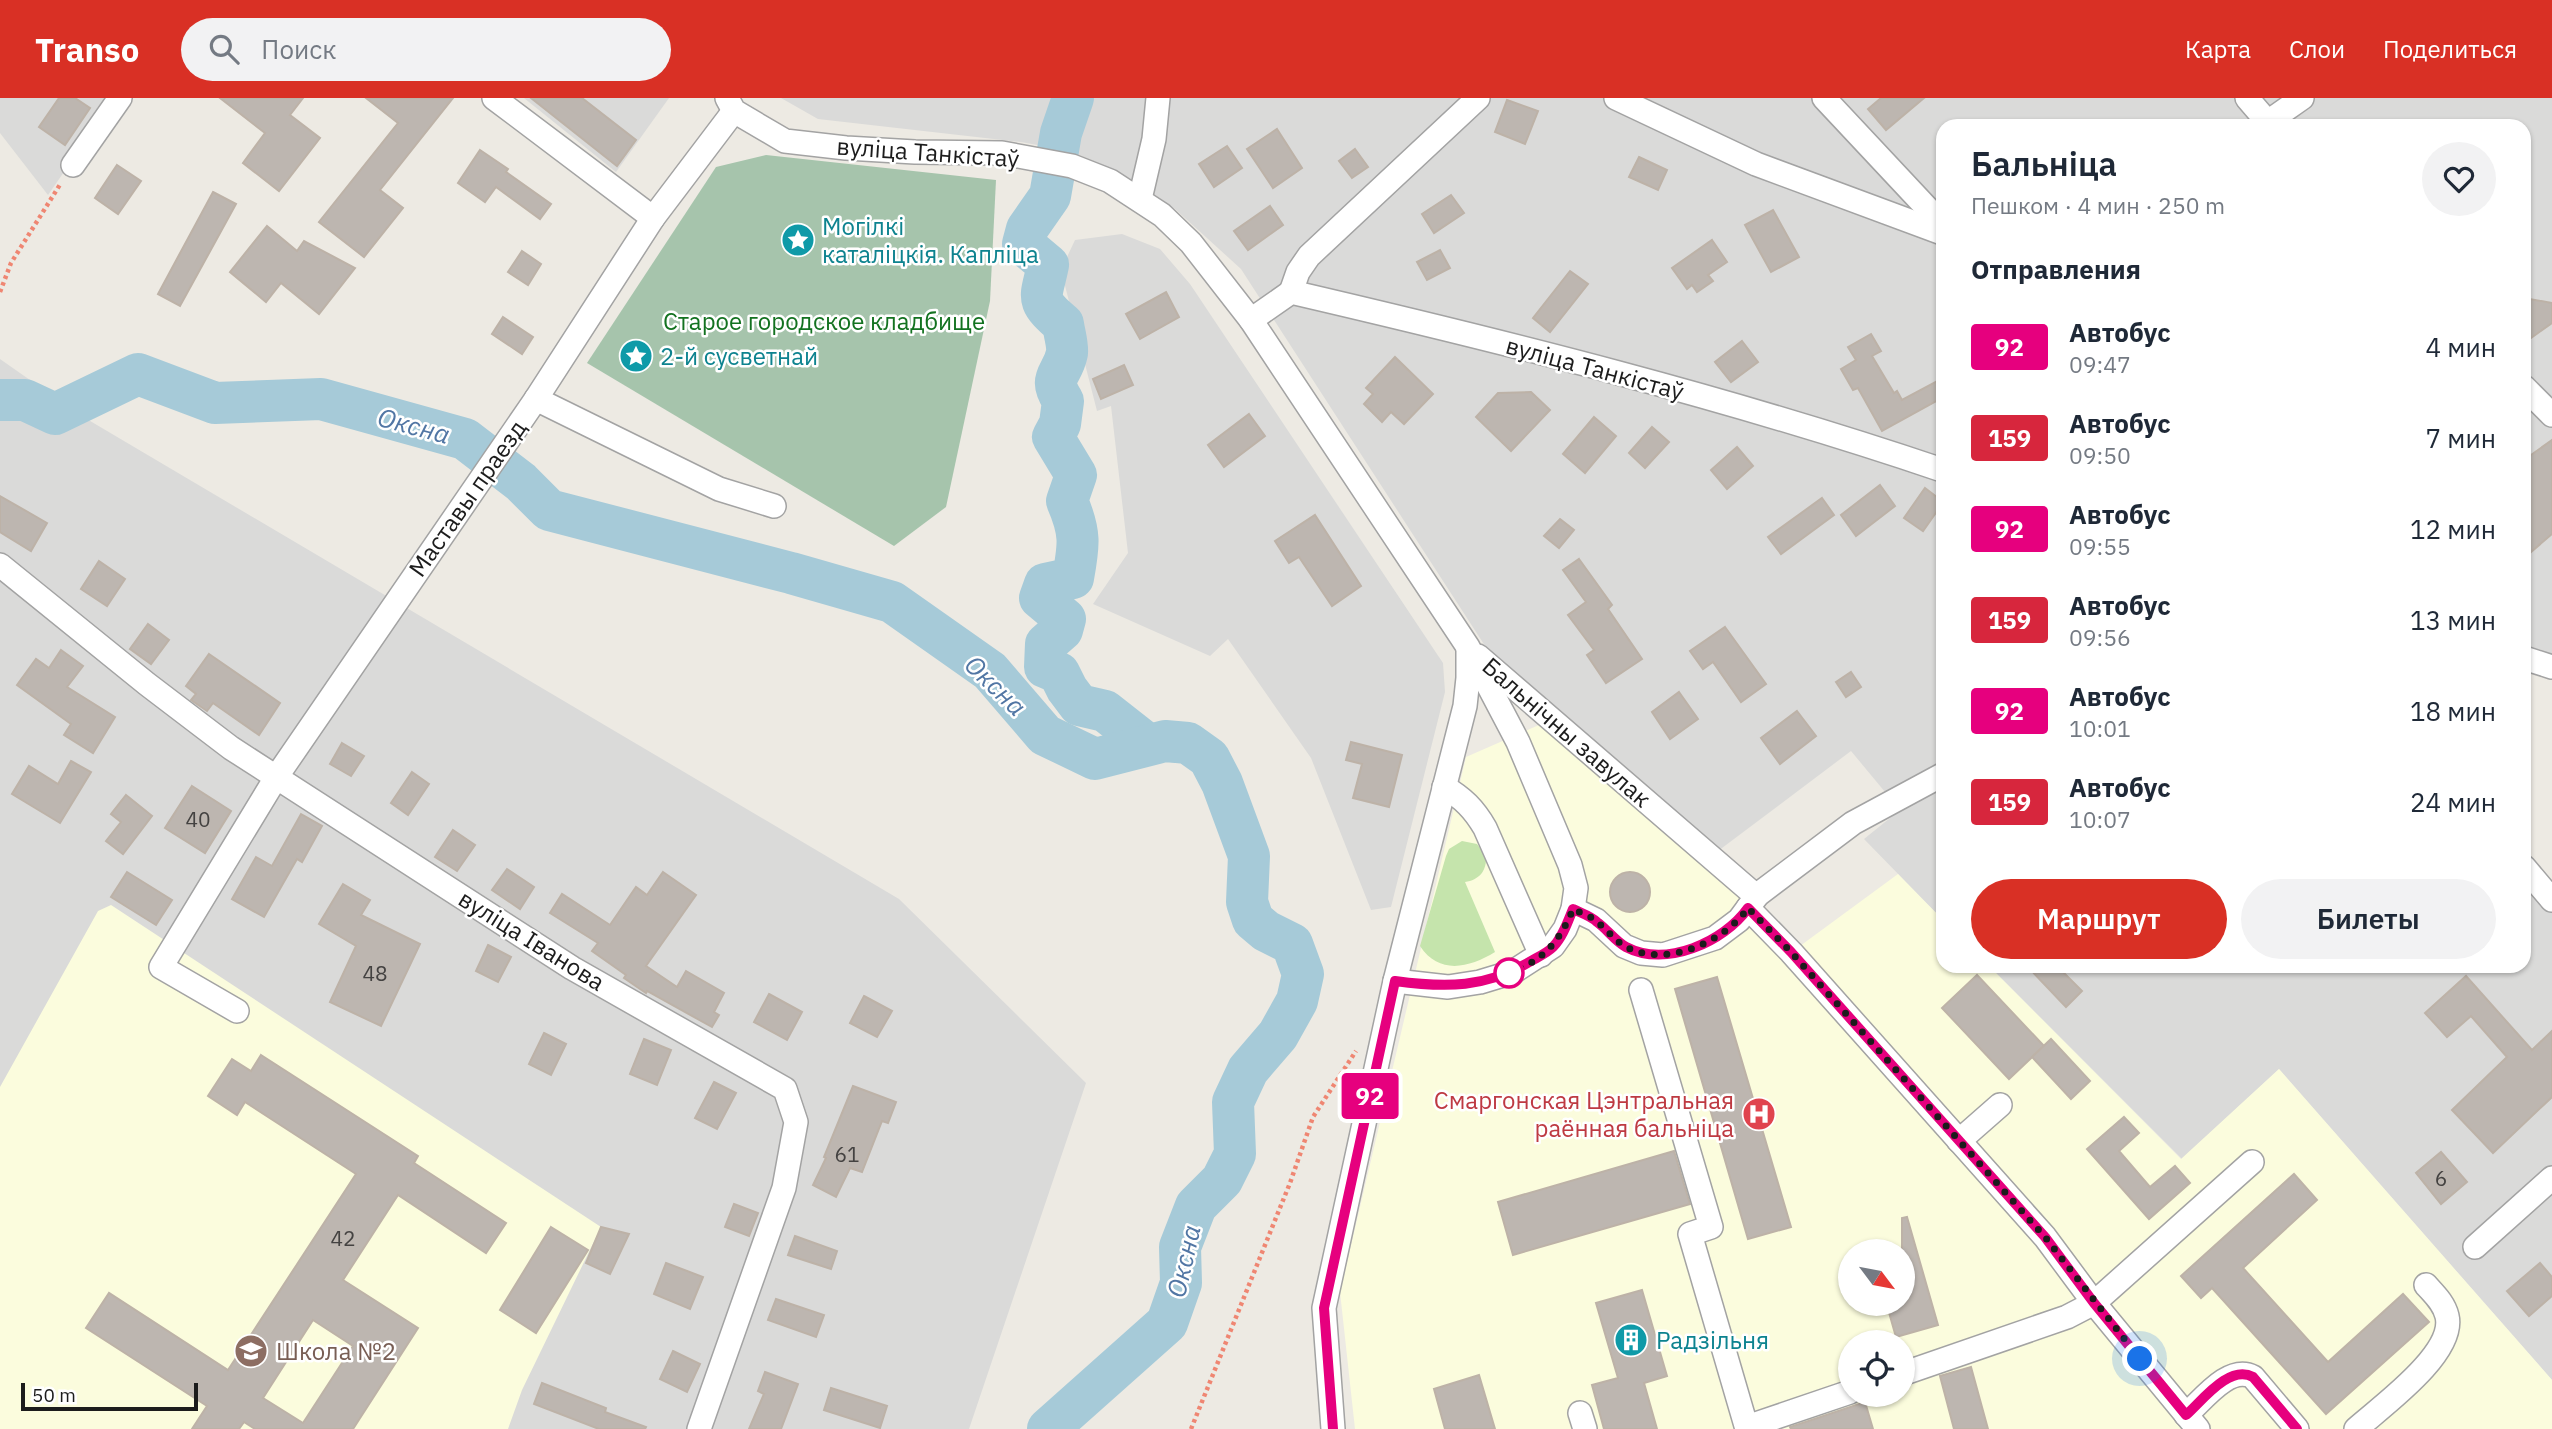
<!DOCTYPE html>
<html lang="ru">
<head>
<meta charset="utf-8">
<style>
  :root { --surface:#fff; --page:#f2f2f3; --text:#1f2937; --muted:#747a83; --accent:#d93025 }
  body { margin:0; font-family:"IBM Plex Sans",sans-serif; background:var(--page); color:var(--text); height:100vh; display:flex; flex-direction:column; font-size:26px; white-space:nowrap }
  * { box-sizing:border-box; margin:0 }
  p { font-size:23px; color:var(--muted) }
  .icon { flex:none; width:38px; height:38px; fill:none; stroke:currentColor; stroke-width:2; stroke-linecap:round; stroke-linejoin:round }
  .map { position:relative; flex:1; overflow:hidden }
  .side { position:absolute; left:1936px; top:21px; width:595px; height:854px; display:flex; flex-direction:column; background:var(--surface); border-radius:21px; box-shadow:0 2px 5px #0004 }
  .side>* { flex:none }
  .badge { padding:0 14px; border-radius:5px; font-size:24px; line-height:46px }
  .needle { width:46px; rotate:122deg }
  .fabs { position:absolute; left:1838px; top:1141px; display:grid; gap:14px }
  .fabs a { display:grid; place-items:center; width:77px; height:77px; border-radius:50%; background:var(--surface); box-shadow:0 2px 5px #0004; font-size:35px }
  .scale { position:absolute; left:21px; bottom:18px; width:177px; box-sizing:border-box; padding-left:7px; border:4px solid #1c1c1c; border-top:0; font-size:19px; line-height:24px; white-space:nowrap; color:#1c1c1c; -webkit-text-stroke:5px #fff; paint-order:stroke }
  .you { position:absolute; width:35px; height:35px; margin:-18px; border:5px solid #fff; border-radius:50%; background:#1a73e8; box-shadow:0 0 0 10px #1a73e833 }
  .map>.badge { position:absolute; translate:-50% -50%; box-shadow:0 0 0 4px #fff }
  h2 { padding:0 35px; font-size:26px; line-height:63px }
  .round { display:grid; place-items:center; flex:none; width:74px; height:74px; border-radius:37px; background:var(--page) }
  .overview { display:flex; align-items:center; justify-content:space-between; height:119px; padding:0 35px }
  h1 { font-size:33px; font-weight:600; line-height:52px }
  .primary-button { display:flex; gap:14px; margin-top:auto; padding:14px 35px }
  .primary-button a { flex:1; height:80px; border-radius:42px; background:var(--accent); color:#fff; font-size:28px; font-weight:600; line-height:80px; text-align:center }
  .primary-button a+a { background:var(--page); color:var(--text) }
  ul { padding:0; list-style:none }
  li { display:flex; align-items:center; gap:21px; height:91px; padding:0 35px }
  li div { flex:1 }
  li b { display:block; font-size:26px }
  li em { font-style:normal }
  li .badge { min-width:77px; font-weight:700; text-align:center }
  header { display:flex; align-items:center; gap:42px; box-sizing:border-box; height:98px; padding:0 35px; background:var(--accent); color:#fff }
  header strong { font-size:33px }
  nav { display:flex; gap:38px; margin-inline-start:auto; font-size:24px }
  .search { width:490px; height:63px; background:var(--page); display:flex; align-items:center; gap:18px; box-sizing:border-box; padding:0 24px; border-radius:38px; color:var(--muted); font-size:26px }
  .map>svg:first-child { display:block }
</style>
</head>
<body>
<header>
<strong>Transo</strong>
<div class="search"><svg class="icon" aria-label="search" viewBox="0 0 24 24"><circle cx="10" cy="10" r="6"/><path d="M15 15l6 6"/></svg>Поиск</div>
<nav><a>Карта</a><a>Слои</a><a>Поделиться</a></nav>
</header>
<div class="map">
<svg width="2552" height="1331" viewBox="0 0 2552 1331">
  <rect width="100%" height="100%" fill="#edeae3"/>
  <g fill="#dadad9">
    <polygon points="0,0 115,0 48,97 0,35"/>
    <polygon points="524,0 669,0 616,74"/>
    <polygon points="781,0 2552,0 2552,556 2524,547 2524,28 1942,28 1942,821 1864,741 1900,712 1851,653 1714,756 1489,554 1241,171 1175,111 1144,89 1117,73 1070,53 1021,44 818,21"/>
    <polygon points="1122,136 1160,151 1190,186 1443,565 1445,594 1391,809 1371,812 1311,660 1228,541 1210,558 1093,506 1128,455 1111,308 1097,313 1061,172 1075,142"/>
    <polygon points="0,261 80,317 899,801 1086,985 969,1331 0,1331"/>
    <polygon points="2524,780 2552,814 2552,1282 2279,971 2182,1061 1989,868 2524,868"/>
  </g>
  <g fill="#fbfcdd" fill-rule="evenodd">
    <path d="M1539 627 1800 848 1898 776 1942 821V868H1989L2181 1061 2279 971 2552 1282V1331H1355L1340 1194 1466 659ZM1850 1153H1902V1206H1850ZM1850 1244H1902V1297H1850Z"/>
    <polygon points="111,807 601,1129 522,1292 508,1331 0,1331 0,989 98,813"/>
  </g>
  <path fill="#c5e4ac" d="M1462 743 1477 746 1486 758C1487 773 1479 782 1465 784L1495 854C1469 870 1439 877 1420 848L1446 758 1449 751Z"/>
  <polygon fill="#a6c4ac" points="766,57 996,82 990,203 946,409 894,448 587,265 716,69"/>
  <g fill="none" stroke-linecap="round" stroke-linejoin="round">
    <g stroke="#a6cad8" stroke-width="42">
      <path d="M1073 0 1061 35 1050 98 1027 131 1023 146 1048 167C1041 201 1034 201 1063 226 1064 234 1068 247 1067 255 1062 279 1047 278 1063 303L1060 326 1053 339 1076 377 1067 403C1081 435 1079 447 1073 480L1045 486 1040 500 1065 521 1062 532 1046 546 1045 569 1059 575 1067 591 1079 607 1105 613 1147 646"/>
      <polyline points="0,302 25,302 55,316 138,276 215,305 321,301 465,341 521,384 549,412 791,475 892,504 990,573 1045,637 1095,661 1165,643 1188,645 1209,660 1222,685 1249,758 1247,804 1253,822 1266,833 1292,846 1303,876 1297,903 1278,937 1248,972 1233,1004 1235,1056 1222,1082 1196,1108 1180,1149 1181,1185 1167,1225 1048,1331"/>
    </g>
  </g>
  <g fill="#bdb6b0" stroke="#bdb2a7" stroke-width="2" fill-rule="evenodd">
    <polygon points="59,0 75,0 90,10 65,47 39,29"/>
    <polygon points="220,0 303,0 290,17 320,40 279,93 243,65 265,35"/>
    <polygon points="366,0 453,0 380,92 403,110 364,159 319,124 398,25"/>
    <polygon points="531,0 582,0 636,42 617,68"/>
    <polygon points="1881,0 1924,0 1886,32 1868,11"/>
    <polygon points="1507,2 1538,13 1525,46 1495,34"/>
    <polygon points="1277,31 1302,70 1273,90 1247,51"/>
    <polygon points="1227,48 1242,70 1214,89 1199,66"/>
    <polygon points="1355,51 1368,69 1352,80 1339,63"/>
    <polygon points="480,52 508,71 506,74 551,106 540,121 496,89 485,104 458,85"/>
    <polygon points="1639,59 1667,72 1658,92 1629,79"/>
    <polygon points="117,67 141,83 118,116 95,100"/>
    <polygon points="213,94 236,106 180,208 158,196"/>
    <polygon points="1451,97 1464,115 1434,135 1422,116"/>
    <polygon points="1270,108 1283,127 1248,152 1234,133"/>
    <polygon points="1773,112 1799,159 1771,174 1745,127"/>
    <polygon points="267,128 297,153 304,143 355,170 319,216 281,185 266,204 230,174"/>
    <polygon points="1712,142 1727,164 1708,177 1713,183 1697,194 1692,187 1687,191 1672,170"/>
    <polygon points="1440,152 1450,170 1427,182 1417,164"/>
    <polygon points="522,153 541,166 528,187 508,174"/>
    <polygon points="1570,173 1588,186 1550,234 1533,220"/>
    <polygon points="1166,194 1179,219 1140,241 1126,216"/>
    <polygon points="2524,200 2552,205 2552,225 2524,245"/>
    <polygon points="503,219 533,239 522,256 492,236"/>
    <polygon points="1871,236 1881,253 1872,258 1894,295 1897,293 1902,302 1941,281 1942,283 1942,300 1882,333 1858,290 1853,292 1841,271 1856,262 1848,249"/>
    <polygon points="1742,243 1758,264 1731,284 1715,264"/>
    <polygon points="1395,259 1433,296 1404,326 1391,314 1382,324 1364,306 1373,296 1366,290"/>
    <polygon points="1124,267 1133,287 1101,301 1093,281"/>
    <polygon points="1531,294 1550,312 1511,353 1476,319 1498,295"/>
    <polygon points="1249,316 1265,338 1224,369 1208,347"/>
    <polygon points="1594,319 1616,338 1585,375 1563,356"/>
    <polygon points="1652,329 1669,344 1645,370 1629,355"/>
    <polygon points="2552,342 2552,436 2524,460 2524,362"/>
    <polygon points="1737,349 1753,368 1727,391 1711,372"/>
    <polygon points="1880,387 1895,408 1856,438 1841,417"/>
    <polygon points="1925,390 1942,403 1942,406 1923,433 1904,420"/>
    <polygon points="0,398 47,425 31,453 0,434"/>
    <polygon points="1822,400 1834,417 1781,456 1768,439"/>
    <polygon points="1315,417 1361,488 1332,508 1299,459 1289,465 1275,443"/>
    <polygon points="1560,421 1574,432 1559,450 1544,438"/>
    <polygon points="1579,461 1612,507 1608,511 1642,561 1606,585 1587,557 1594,552 1568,517 1586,504 1563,472"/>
    <polygon points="99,463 125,481 107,508 81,491"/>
    <polygon points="148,526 169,542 151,566 130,551"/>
    <polygon points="1725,529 1766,586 1741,604 1713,564 1703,571 1690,553"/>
    <polygon points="61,552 83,568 67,589 115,619 93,655 64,637 71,626 17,587 36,561 49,570"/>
    <polygon points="209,556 280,605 259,637 213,605 207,613 191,602 196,596 186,588"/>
    <polygon points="1851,574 1861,589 1846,599 1836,584"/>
    <polygon points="1679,594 1698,621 1670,641 1652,614"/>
    <polygon points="1797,613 1816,638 1780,666 1761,640"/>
    <polygon points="1351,644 1402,657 1389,709 1353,700 1362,666 1346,662"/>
    <polygon points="342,645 364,658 351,678 330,666"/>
    <polygon points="71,663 91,674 60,725 12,696 29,668 58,686"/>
    <polygon points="412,674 429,686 408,717 391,705"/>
    <polygon points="192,688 231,713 205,755 165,730"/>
    <polygon points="126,697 152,718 123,756 106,743 121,724 111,716"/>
    <polygon points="301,716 322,728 302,764 297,761 264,819 232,801 256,759 272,768"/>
    <polygon points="453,732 475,747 457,773 435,759"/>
    <polygon points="507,771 534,789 520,811 492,792"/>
    <polygon points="127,774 172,802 156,827 111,799"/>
    <polygon points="663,774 696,797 646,868 677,889 686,873 724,895 714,914 719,917 712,929 647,893 646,895 624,880 626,877 592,853 598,845 550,815 562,796 610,827 636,789 647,797"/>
    <circle cx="1630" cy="794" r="20"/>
    <polygon points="343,786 370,802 361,817 420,846 381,928 330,904 356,848 319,826"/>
    <polygon points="488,847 511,859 498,884 476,873"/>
    <polygon points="2027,868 2057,868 2082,893 2066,909"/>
    <polygon points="1977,877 2044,948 2009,981 1942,910"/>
    <polygon points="2466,878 2532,952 2552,933 2552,999 2493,1055 2452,1012 2507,959 2471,918 2447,939 2425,915"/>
    <polygon points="1717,879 1791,1129 1748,1141 1675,891"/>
    <polygon points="769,896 802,914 787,942 754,924"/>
    <polygon points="864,898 892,913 877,939 850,925"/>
    <polygon points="544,935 566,946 551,977 529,966"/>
    <polygon points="644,941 671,952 657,987 630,976"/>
    <polygon points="2051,941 2090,983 2071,1001 2032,959"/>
    <path d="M261 957 418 1058 414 1065 506 1125 486 1155 398 1097 343 1182 418 1230 353 1331H255L244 1324 239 1331H192L207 1308 86 1230 109 1195 228 1272 356 1076 245 1004 237 1017 208 998 232 961 251 973ZM313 1222 353 1248 303 1325 263 1300Z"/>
    <polygon points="714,984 736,995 717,1031 695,1020"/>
    <polygon points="853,988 896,1004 888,1025 882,1023 862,1074 850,1070 836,1099 813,1087 826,1060 824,1059"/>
    <polygon points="2124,1019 2139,1035 2119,1053 2150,1089 2175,1068 2190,1085 2149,1121 2087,1051"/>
    <polygon points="1674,1053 1690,1106 1513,1157 1498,1104"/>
    <polygon points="2441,1054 2467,1084 2441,1106 2416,1075"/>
    <polygon points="2294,1076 2317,1102 2243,1170 2328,1264 2403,1196 2429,1224 2326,1316 2212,1190 2201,1200 2181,1178"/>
    <polygon points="734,1106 758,1115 749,1138 725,1129"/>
    <polygon points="1907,1119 1938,1227 1896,1239 1888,1211 1902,1206 1902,1120"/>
    <polygon points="551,1129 588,1152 536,1235 500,1212"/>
    <polygon points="601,1129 629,1136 610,1176 586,1165"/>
    <polygon points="795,1138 837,1153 831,1171 788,1157"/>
    <polygon points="666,1165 703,1179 690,1211 654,1196"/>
    <polygon points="2540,1165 2552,1179 2552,1198 2529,1218 2507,1193"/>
    <polygon points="1642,1192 1667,1278 1644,1285 1657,1331 1604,1331 1592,1287 1618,1280 1596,1205"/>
    <polygon points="776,1201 824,1217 816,1239 768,1222"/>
    <polygon points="673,1253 700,1266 687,1294 660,1281"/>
    <polygon points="1971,1269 1988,1331 1954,1331 1940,1278"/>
    <polygon points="765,1274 798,1286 781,1331 749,1331 764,1296 758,1293"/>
    <polygon points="1479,1277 1495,1331 1445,1331 1434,1291"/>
    <polygon points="542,1285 606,1310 605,1314 646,1329 645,1331 599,1331 534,1306"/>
    <polygon points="831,1290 887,1308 880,1330 824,1312"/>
    <polygon points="1865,1304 1873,1331 1791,1331 1790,1329"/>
  </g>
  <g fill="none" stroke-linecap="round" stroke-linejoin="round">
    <defs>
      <g id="minor">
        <polyline points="494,0 653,120"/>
        <polyline points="727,0 734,13 785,43 846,50 915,54 1002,55 1072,68 1110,83 1162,117 1191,145 1251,222 1468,549 1518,644 1570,767 1576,790 1573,811 1565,831 1553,848 1513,874 1480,884 1448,889 1395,883"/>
        <polyline points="1616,0 1756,66 1942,135"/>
        <polyline points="1824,0 1942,126"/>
        <polyline points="2247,0 2271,28"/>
        <polyline points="2268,24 2302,0"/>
        <polyline points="73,67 120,0"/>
        <polyline points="1140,101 1154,41 1158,0"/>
        <polyline points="1291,194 1298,174 1309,158 1478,0"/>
        <path d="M1251 222 1291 194C1510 245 1729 300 1942 372"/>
        <polyline points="2524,289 2552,317"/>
        <polyline points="536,301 719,391 774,408"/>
        <polyline points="0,467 147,586 231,650 572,870 785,991 796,1024 784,1090 699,1331"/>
        <polyline points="1478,558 1756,798 1853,725 1942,677"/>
        <polyline points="2524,560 2552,569"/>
        <path d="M1444 689C1463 700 1474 711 1485 730L1541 857"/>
        <polyline points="2524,769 2552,802"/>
        <polyline points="1748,810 1791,854 2045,1139 2094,1205 2198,1331"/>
        <polyline points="1573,811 1596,822 1624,848 1641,855 1663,857 1715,840 1739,822 1756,799"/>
        <polyline points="1641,892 1711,1129 1690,1136 1747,1331"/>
        <polyline points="237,913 161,869 277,678 536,301 653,120 734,13"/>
        <polyline points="1959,1043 2000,1007"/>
        <polyline points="2475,1149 2552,1080"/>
        <polyline points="1902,1276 2067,1219 2094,1205 2252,1064"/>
        <polyline points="1580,1315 1585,1331"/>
        <path d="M2186 1317C2202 1303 2229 1266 2253 1279L2297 1331"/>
        <polyline points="1747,1329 1850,1294"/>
        <polyline points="1333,1331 1324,1210 1395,883 1465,608 1468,580 1468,552"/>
        <path d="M2356 1331C2382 1308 2456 1255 2447 1218 2444 1205 2434 1196 2426 1187"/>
      </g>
    </defs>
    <use href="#minor" stroke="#a3a3a3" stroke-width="26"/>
    <g stroke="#ef8672" stroke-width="4.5" stroke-dasharray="3.5 3.5" stroke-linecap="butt">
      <polyline points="0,194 11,165 61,85"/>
      <polyline points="1191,1331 1290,1085 1313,1019 1356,953"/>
    </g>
    <use href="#minor" stroke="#fff" stroke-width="23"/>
  </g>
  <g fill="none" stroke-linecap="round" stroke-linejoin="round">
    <defs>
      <path id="line" d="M1333 1331 1324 1210 1395 883C1446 890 1486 890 1531 863 1538 859 1547 855 1553 849 1563 839 1568 823 1573 811 1581 815 1591 818 1597 824 1607 831 1615 843 1626 849 1666 870 1724 844 1748 810L1791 854 2045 1139 2094 1205 2186 1317C2202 1303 2229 1266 2253 1279L2297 1331"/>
    </defs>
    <use href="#line" stroke="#fff" stroke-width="16"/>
    <use href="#line" stroke="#e6007e" stroke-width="10"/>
    <path stroke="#1c1c1c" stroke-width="7" stroke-dasharray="0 12.6" d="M1509 875C1543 863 1560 843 1573 811 1581 815 1591 818 1597 824 1607 831 1615 843 1626 849 1666 870 1724 844 1748 810L1791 854 2045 1139 2140 1261"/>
  </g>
  <defs>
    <symbol id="sight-disc" viewBox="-11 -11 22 22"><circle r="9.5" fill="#0f9aa8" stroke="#fff"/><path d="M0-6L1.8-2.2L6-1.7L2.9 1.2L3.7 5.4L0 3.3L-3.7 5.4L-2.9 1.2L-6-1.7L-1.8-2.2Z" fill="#fff"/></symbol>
    <symbol id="hospital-disc" viewBox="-11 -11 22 22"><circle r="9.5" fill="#e0444e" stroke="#fff"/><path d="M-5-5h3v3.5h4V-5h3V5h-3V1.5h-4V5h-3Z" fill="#fff"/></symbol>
    <symbol id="building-disc" viewBox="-11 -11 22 22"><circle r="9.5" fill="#0f9aa8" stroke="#fff"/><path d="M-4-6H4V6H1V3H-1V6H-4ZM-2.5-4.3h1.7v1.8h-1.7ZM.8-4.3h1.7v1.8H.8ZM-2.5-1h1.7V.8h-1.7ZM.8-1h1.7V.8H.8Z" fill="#fff"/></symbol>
    <symbol id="school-disc" viewBox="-11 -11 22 22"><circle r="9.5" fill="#8d6e63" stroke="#fff"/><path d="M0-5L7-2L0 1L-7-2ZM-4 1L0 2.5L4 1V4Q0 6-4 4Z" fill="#fff"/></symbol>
  </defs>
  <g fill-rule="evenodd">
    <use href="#sight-disc" x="779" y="123" width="38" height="38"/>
    <use href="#sight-disc" x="617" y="239" width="38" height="38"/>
    <use href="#hospital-disc" x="1740" y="997" width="38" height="38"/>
    <use href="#building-disc" x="1612" y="1223" width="38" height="38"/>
    <use href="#school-disc" x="232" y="1234" width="38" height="38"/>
  </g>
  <circle fill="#fff" stroke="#e6007e" stroke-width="3.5" cx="1509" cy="875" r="14"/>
  <g text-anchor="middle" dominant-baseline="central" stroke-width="5" stroke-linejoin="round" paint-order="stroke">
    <g font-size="21" fill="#444241">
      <text x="198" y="721">40</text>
      <text x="375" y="875">48</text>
      <text x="847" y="1056">61</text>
      <text x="2441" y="1080">6</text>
      <text x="343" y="1140">42</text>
    </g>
    <g font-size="24" fill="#1c1c1c" stroke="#fff">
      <text transform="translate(928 54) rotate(4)">вуліца Танкістаў</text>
      <text transform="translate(1595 270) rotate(15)">вуліца Танкістаў</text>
      <text transform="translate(467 400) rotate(-55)">Маставы праезд</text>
      <text transform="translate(1567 634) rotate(41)">Бальнічны завулак</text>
      <text transform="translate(532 842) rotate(32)">вуліца Іванова</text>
    </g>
    <g font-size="24" fill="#0d838f" stroke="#fff" text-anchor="start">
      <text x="822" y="128">Могілкі<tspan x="822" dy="28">каталіцкія. Капліца</tspan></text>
      <text x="660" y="258">2-й сусветнай</text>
      <text x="1656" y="1242">Радзільня</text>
    </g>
    <g font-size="24" fill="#137220" stroke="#fff">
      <text x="824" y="223">Старое городское кладбище</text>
    </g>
    <g font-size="24" fill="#be3a42" stroke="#fff" text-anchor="end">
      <text x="1734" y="1002">Смаргонская Цэнтральная<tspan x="1734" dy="28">раённая бальніца</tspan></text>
    </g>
    <g font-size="24" fill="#785e54" stroke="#fff" text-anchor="start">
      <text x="276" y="1253">Школа №2</text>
    </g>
    <g font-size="26" font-style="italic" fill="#5176a4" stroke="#fff">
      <text transform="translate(414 327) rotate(15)">Оксна</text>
      <text transform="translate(996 587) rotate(44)">Оксна</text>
      <text transform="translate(1183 1163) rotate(-77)">Оксна</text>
    </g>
  </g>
</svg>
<div class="fabs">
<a><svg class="needle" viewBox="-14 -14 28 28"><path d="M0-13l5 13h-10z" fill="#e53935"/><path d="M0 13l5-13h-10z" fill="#747a83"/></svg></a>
<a><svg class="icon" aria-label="locate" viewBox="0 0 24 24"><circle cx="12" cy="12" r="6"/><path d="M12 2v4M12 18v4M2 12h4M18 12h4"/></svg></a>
</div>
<div class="scale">50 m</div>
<div class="you" style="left:2140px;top:1261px"></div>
<b class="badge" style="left:1370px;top:998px;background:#e6007e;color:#fff">92</b>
<section class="side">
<div class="overview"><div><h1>Бальніца</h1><p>Пешком · 4 мин · 250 m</p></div><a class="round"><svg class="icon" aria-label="heart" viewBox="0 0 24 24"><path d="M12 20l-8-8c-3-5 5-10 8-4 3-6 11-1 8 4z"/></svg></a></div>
<h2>Отправления</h2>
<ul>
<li><span class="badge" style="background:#e6007e;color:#fff">92</span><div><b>Автобус</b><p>09:47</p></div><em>4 мин</em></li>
<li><span class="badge" style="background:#d7263d;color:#fff">159</span><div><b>Автобус</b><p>09:50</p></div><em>7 мин</em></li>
<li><span class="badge" style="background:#e6007e;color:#fff">92</span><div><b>Автобус</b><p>09:55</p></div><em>12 мин</em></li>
<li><span class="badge" style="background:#d7263d;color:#fff">159</span><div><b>Автобус</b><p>09:56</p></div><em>13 мин</em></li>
<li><span class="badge" style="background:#e6007e;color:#fff">92</span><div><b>Автобус</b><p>10:01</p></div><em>18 мин</em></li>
<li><span class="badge" style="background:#d7263d;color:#fff">159</span><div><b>Автобус</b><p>10:07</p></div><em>24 мин</em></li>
</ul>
<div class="primary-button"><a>Маршрут</a><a>Билеты</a></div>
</section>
</div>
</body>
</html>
